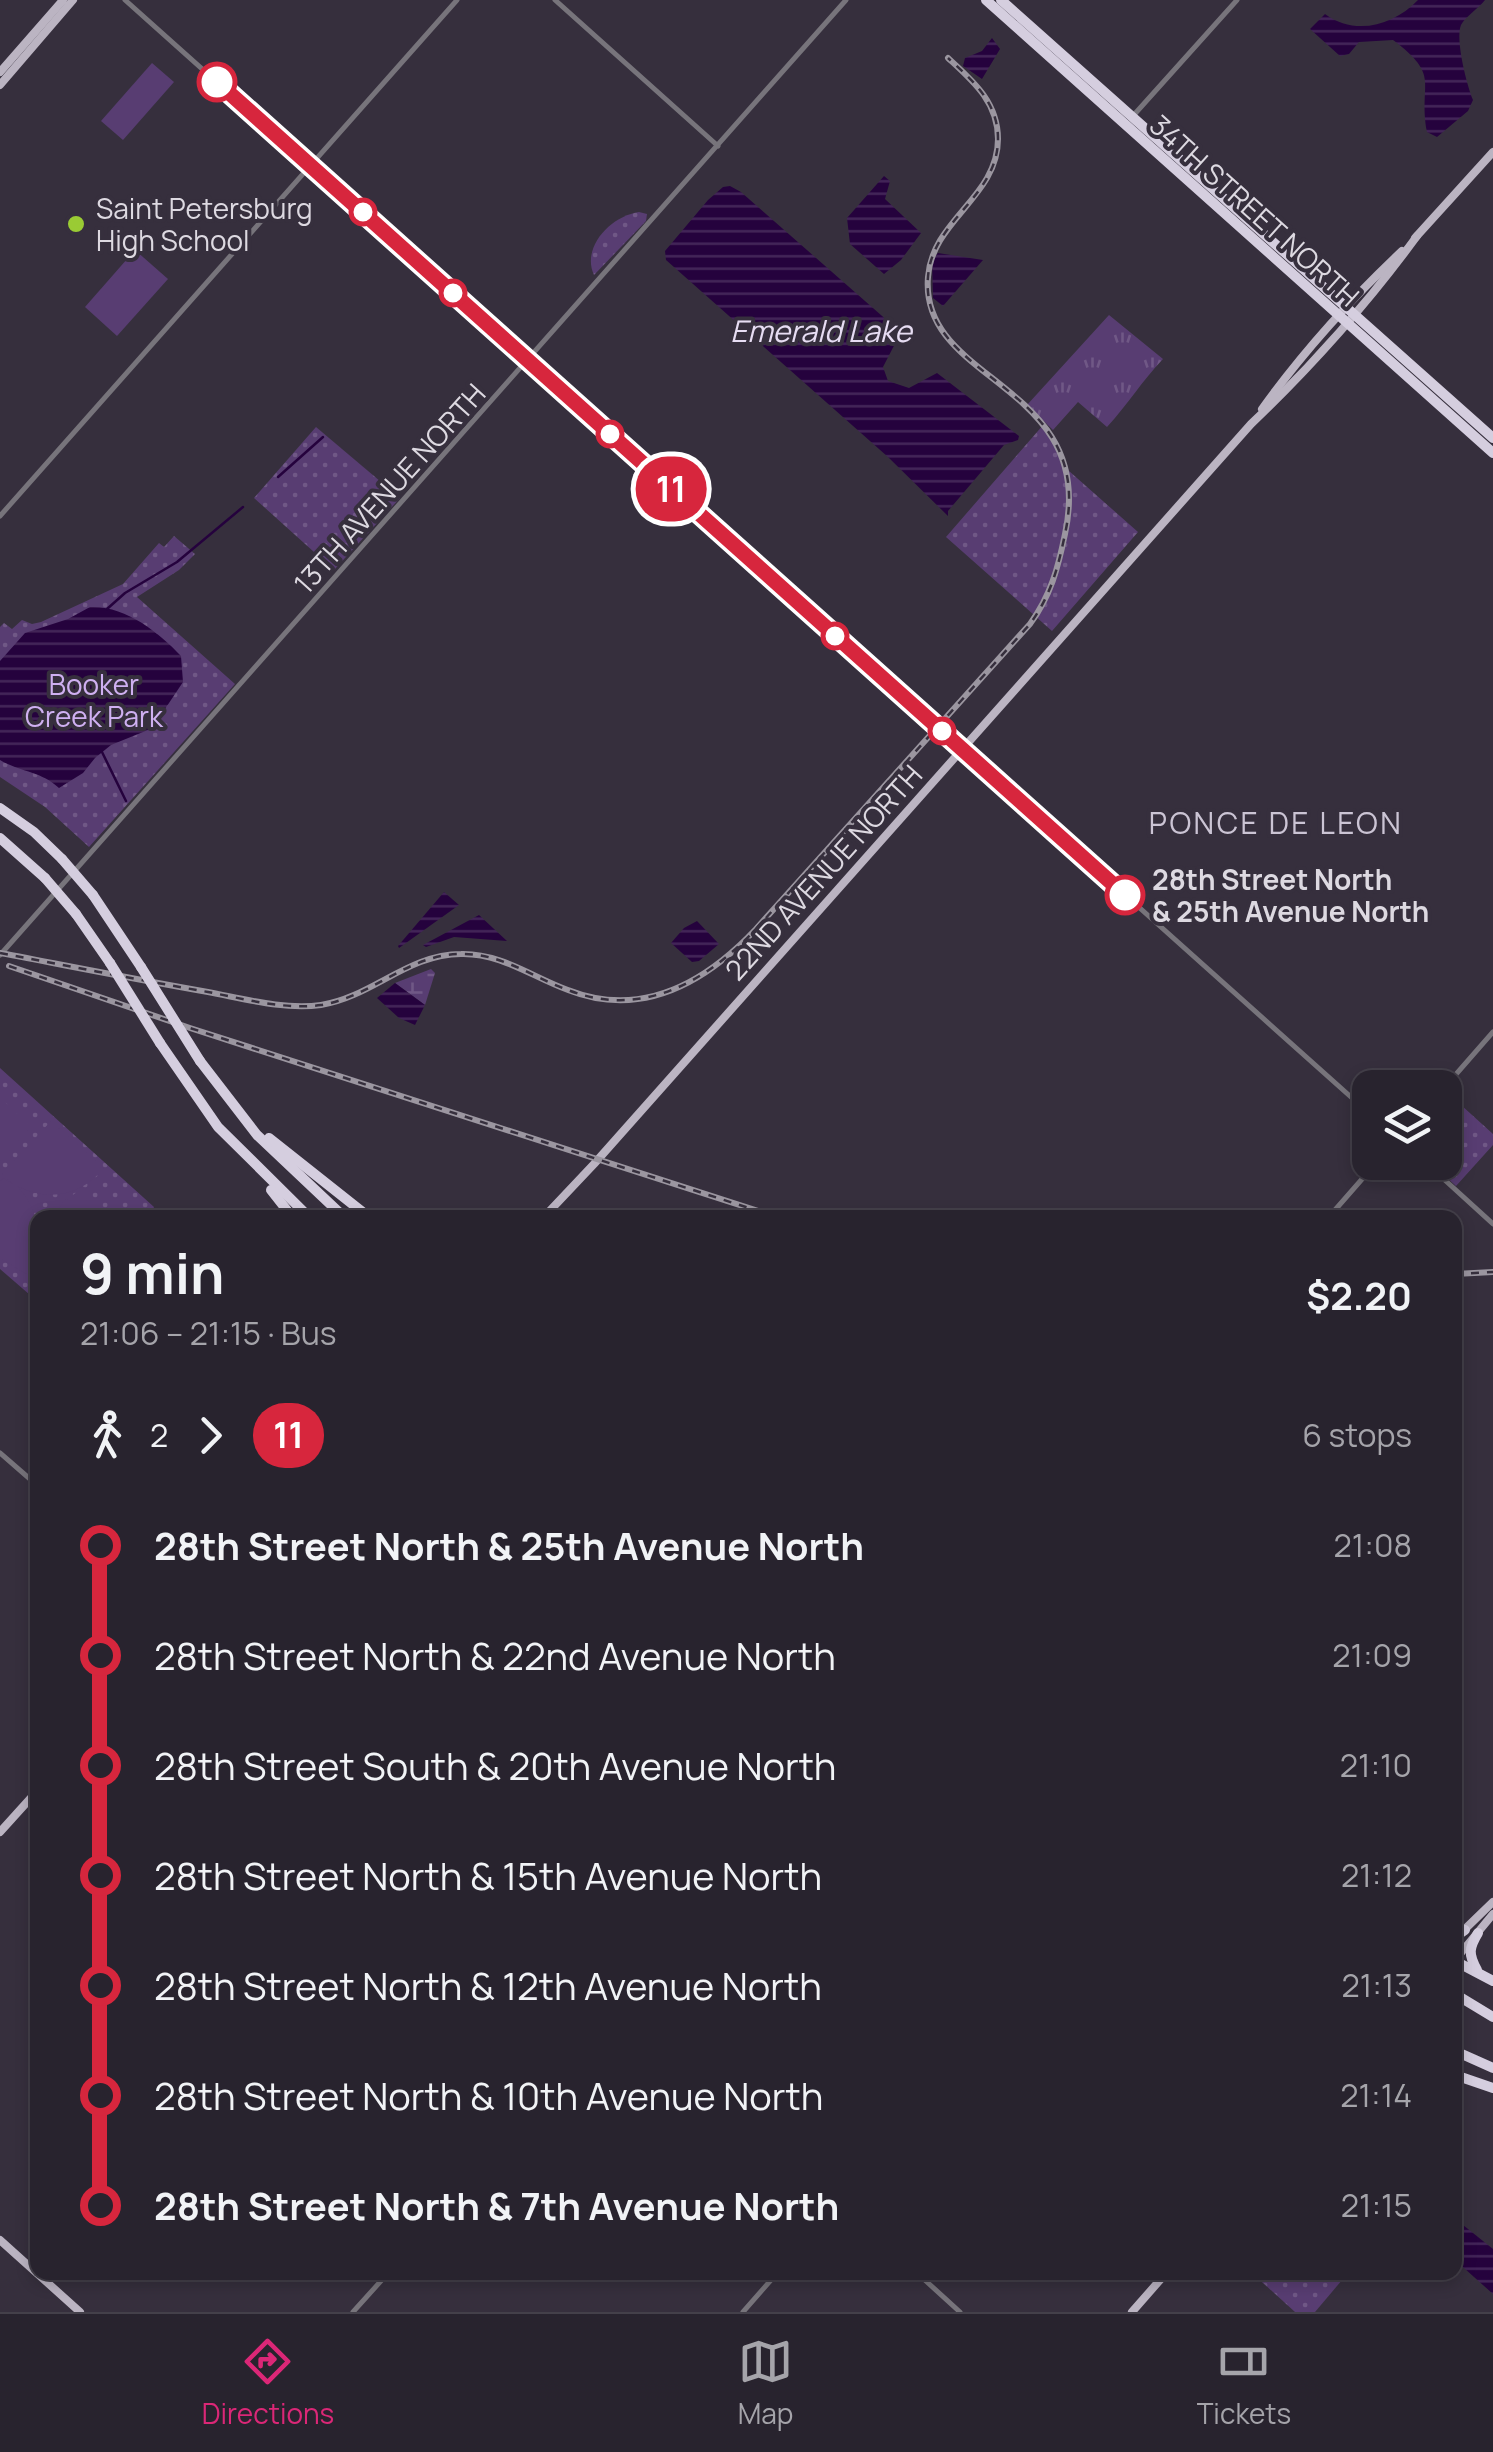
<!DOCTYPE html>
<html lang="en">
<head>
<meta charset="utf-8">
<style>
  :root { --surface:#28232e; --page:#342f3a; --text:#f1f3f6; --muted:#a5a4aa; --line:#44404a; --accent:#db2777 }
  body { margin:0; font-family:Manrope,sans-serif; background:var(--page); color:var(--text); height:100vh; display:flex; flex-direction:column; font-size:38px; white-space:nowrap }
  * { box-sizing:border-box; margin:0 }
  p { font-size:32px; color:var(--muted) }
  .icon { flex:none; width:55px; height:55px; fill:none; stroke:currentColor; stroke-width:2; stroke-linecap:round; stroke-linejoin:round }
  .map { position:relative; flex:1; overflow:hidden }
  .side { position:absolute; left:30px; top:1210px; width:1432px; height:1070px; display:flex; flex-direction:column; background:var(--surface); border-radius:20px; box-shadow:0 5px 15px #0003,0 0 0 2px var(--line) }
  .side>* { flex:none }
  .badge { padding:0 20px; border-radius:32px; font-size:35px; line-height:65px }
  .tools { position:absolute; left:1352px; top:1070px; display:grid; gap:20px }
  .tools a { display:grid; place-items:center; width:110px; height:110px; border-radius:20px; background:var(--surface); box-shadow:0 5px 15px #0003,0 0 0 2px var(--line); font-size:50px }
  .map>.badge { position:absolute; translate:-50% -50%; box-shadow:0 0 0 5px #fff }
  .legs { display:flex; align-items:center; gap:15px; height:110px; padding:0 50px; font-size:32px }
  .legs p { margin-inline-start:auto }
  .headline { display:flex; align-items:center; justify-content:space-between; height:170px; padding:0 50px }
  h1 { font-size:55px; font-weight:700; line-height:75px }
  ul { padding:0 50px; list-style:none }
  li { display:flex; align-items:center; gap:35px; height:110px; font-size:38px }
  li i { display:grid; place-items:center; width:15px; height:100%; margin:0 12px; background:currentColor }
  li i::after { content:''; width:25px; height:25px; margin:-12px; border:8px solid; border-radius:50%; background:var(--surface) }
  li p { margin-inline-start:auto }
  li:first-child i { background:linear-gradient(#0000 50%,currentColor 0) }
  li:last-child i { background:linear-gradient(currentColor 50%,#0000 0) }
  .tab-bar { display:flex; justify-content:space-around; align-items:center; height:140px; border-top:2px solid var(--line); background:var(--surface); font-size:28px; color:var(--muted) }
  .tab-bar a { display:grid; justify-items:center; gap:5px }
  .tab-bar .on { color:var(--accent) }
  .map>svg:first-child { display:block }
</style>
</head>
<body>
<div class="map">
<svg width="1493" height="2312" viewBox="0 0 1493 2312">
  <defs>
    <pattern id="grass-tufts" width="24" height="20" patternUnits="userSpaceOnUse" patternTransform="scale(2.5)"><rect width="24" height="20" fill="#583d72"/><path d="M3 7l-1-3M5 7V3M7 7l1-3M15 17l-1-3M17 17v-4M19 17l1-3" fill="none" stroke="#705886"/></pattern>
    <pattern id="wetland-marsh" width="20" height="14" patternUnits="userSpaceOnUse" patternTransform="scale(2.5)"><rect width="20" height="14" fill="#583d72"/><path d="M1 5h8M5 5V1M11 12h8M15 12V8" fill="none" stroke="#705886"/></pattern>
    <pattern id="park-dots" width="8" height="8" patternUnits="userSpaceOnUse" patternTransform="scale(2.5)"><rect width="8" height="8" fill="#583d72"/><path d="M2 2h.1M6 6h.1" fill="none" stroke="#705886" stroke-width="1.8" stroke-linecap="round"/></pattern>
    <pattern id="water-rules" width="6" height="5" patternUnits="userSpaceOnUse" patternTransform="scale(2.5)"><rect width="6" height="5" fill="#25023d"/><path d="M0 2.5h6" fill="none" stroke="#442659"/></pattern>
  </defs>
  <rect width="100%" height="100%" fill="#362f3d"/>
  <path fill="url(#grass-tufts)" d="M1109 315 1163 359C1142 381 1128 404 1107 427L1078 402 1053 430 1027 405Z"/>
  <polygon fill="url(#wetland-marsh)" points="431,969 435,973 425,1005 395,983"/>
  <g fill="url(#park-dots)">
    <path d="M639 212 647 214 646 221 594 275C581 247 611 216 639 212Z"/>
    <polygon points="1044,424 1058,444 1069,471 1138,532 1052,631 946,537"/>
    <polygon points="316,427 400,498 334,570 254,498"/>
    <polygon points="174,536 195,554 179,570 137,597 235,684 89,847 45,807 0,777 0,627 4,623 12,629 22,620 32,624 41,622 123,584 159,543 164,547"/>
    <polygon points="0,1068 154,1207 150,1217 38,1218 37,1301 0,1269"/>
    <polygon points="1450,1095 1493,1134 1493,1145 1456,1186 1431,1163 1445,1162 1445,1096"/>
    <polygon points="1252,2273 1348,2273 1315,2312 1295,2312"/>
  </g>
  <g fill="#583d72">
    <polygon points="152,63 174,82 123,140 101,121"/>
    <polygon points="135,250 168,279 117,336 85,307"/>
    <polygon points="0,1097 28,1124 28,1130 0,1161"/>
    <path d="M51 1121 104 1168C81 1196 49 1202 17 1186 40 1210 46 1246 28 1275L0 1258V1182L3 1178 13 1184 2 1174Z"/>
    <polygon points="77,1192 105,1217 54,1217 63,1202"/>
  </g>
  <g fill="url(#water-rules)">
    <path d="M1418 0H1485C1479 8 1465 17 1461 25 1455 39 1467 86 1473 100L1468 111 1437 137 1427 132C1418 81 1442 77 1393 40L1359 42 1349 54 1340 56 1310 29 1325 14C1355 36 1393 26 1418 0Z"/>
    <polygon points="992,38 1000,49 982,79 963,66 965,58 982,51"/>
    <polygon points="884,176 890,181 885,199 921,233 901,260 884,274 850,244 847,218"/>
    <polygon points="723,187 730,186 741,192 898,330 899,336 883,367 888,381 909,388 937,373 1019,436 1018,440 1004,445 948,511 948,516 888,457 666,260 665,251 708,200"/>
    <polygon points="938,253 983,260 943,306 933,298 932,260"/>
    <path d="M90 607C124 605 159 632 181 656L183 682 159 718 148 730 111 745 95 758 83 773 59 788C41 771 20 772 0 760V661L25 633 68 619Z"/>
    <polygon points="444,892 459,905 399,948 398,946"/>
    <polygon points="479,915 507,941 454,937 426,947 423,945"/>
    <polygon points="697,921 719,944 699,961 692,962 671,943 684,928"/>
    <polygon points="395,983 425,1005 415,1025 399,1018 377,998"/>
    <polygon points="1455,2214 1458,2221 1493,2249 1493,2294 1455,2260"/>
  </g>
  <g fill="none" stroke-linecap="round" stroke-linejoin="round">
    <g stroke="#25023d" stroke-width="2.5">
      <polyline points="278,477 323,437"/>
      <polyline points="107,609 125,593 177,562 243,507"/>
      <polyline points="102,752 126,801"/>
    </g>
    <g stroke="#77747b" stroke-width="5">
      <polyline points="125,0 1370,1114"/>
      <polyline points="555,0 718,146"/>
      <polyline points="1132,117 1237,0"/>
      <polyline points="0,516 457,0"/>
      <polyline points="0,955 846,0"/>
      <polyline points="1444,1088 1493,1032"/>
      <polyline points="1425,1162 1493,1224"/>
      <polyline points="1328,1218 1377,1162"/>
      <polyline points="0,1453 38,1486"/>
      <polyline points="916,2272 960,2312"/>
      <polyline points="353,2312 389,2272"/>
      <polyline points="743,2312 778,2272"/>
    </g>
    <g stroke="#bbb4c2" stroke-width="8">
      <polyline points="0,72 63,0"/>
      <polyline points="0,85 73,0"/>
      <polyline points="1415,238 1493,152"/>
      <path d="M1262 409C1303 352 1351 299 1402 251"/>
      <path d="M543 1218 594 1164 1251 424C1312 366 1367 304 1417 236"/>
      <polyline points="0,1832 38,1790"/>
      <polyline points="1464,1930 1493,1902"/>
      <polyline points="1455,1960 1493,1914"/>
      <polyline points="0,2240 80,2312"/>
      <polyline points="1132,2312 1167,2272"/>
    </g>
    <g stroke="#d5cedf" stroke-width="10">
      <polyline points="986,0 1493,453"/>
      <polyline points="1001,0 1493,438"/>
      <polyline points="0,808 34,832 62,859"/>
      <polyline points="0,838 45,878"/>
      <polyline points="93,895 141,967"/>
      <polyline points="76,914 110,963"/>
      <polyline points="160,1043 218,1127 310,1218"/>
      <polyline points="200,1061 257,1135 345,1218"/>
      <polyline points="269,1138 370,1218"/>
      <polyline points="271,1190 293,1218"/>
      <polyline points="1455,1937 1465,1930"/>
      <polyline points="1455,1961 1493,1981"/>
      <path d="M1477 1970C1468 1954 1469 1948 1478 1933"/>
      <polyline points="1455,1994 1493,2017"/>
      <polyline points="1455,2051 1493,2068"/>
      <polyline points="1455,2075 1493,2088"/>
    </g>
    <defs>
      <g id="rail">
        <path d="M0 953C69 966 139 980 208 992 245 999 284 1010 321 1005 372 997 408 954 461 954 501 953 532 977 568 990 642 1019 706 982 756 929L1030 624C1051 595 1058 568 1065 534 1098 382 919 384 928 277 932 220 998 197 998 139 998 102 973 81 948 58"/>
        <polyline points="9,966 190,1028 780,1218"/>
        <polyline points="1455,1274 1493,1272"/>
      </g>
    </defs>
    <use href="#rail" stroke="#9b96a0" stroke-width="6"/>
    <use href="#rail" stroke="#362f3d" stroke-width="2.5" stroke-dasharray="8" stroke-linecap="butt"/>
    <g stroke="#d5cedf" stroke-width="10">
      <polyline points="62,859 93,895"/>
      <polyline points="45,878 76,914"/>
      <polyline points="110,963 160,1043"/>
      <polyline points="141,967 200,1061"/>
    </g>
  </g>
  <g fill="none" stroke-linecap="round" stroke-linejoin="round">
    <defs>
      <polyline id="line-1" points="217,82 1125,895"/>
    </defs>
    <use href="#line-1" stroke="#fff" stroke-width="22"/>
    <use href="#line-1" stroke="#d7263d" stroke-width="15"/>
  </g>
  <g fill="#fff" stroke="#d7263d" stroke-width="5">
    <circle cx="217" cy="82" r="18"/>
    <circle cx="363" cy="212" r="12"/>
    <circle cx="453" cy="293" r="12"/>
    <circle cx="610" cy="434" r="12"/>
    <circle cx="835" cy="636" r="12"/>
    <circle cx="942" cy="731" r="12"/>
    <circle cx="1125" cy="895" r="18"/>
  </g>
  <circle fill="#9acb34" stroke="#362f3d" stroke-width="4" cx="76" cy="224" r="10"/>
  <g text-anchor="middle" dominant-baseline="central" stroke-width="8" stroke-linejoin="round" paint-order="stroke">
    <g font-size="28" fill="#ddd9e1" stroke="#362f3d" text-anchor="start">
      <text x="96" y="208">Saint Petersburg<tspan x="96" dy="32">High School</tspan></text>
    </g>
    <g font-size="28" fill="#ddd9e1" stroke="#362f3d">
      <text transform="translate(1255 210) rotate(42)">34TH STREET NORTH</text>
      <text transform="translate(389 488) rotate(-48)">13TH AVENUE NORTH</text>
      <text transform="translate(823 872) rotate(-48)">22ND AVENUE NORTH</text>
    </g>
    <g font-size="28" fill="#cfb0f1" stroke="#362f3d">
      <text x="94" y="684">Booker<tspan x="94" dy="32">Creek Park</tspan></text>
    </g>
    <g font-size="28" font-weight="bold" fill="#ddd9e1" stroke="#362f3d" text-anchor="start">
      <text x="1152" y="879">28th Street North<tspan x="1152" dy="32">&amp; 25th Avenue North</tspan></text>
    </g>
    <g font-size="30" font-style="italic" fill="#e7ddf3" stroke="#362f3d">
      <text x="821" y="330">Emerald Lake</text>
    </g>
    <g font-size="30" letter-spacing="2.5" fill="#cbc4d4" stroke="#362f3d">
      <text x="1276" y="822">PONCE DE LEON</text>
    </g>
  </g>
</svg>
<div class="tools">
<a><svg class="icon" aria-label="layers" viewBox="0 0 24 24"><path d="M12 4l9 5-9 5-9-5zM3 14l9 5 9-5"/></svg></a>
</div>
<b class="badge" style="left:671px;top:489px;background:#d7263d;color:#fff">11</b>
<section class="side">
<div class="headline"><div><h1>9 min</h1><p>21:06 – 21:15 · Bus</p></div><b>$2.20</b></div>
<div class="legs"><svg class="icon" aria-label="walk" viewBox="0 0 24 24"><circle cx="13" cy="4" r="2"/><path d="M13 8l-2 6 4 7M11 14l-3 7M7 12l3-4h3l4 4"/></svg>2<svg class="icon" aria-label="forward" viewBox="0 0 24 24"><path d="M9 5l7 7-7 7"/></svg><b class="badge" style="background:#d7263d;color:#fff">11</b><p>6 stops</p></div>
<ul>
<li><i style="color:#d7263d"></i><b>28th Street North &amp; 25th Avenue North</b><p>21:08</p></li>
<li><i style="color:#d7263d"></i><span>28th Street North &amp; 22nd Avenue North</span><p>21:09</p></li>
<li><i style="color:#d7263d"></i><span>28th Street South &amp; 20th Avenue North</span><p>21:10</p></li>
<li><i style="color:#d7263d"></i><span>28th Street North &amp; 15th Avenue North</span><p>21:12</p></li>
<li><i style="color:#d7263d"></i><span>28th Street North &amp; 12th Avenue North</span><p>21:13</p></li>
<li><i style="color:#d7263d"></i><span>28th Street North &amp; 10th Avenue North</span><p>21:14</p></li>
<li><i style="color:#d7263d"></i><b>28th Street North &amp; 7th Avenue North</b><p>21:15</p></li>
</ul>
</section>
</div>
<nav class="tab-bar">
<a class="on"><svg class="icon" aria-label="directions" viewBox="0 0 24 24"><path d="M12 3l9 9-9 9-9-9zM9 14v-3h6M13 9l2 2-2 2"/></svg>Directions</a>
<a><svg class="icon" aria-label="map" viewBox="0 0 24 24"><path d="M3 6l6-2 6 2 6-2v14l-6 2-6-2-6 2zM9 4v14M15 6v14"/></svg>Map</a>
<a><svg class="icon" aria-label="tickets" viewBox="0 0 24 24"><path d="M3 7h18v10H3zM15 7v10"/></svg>Tickets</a>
</nav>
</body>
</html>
